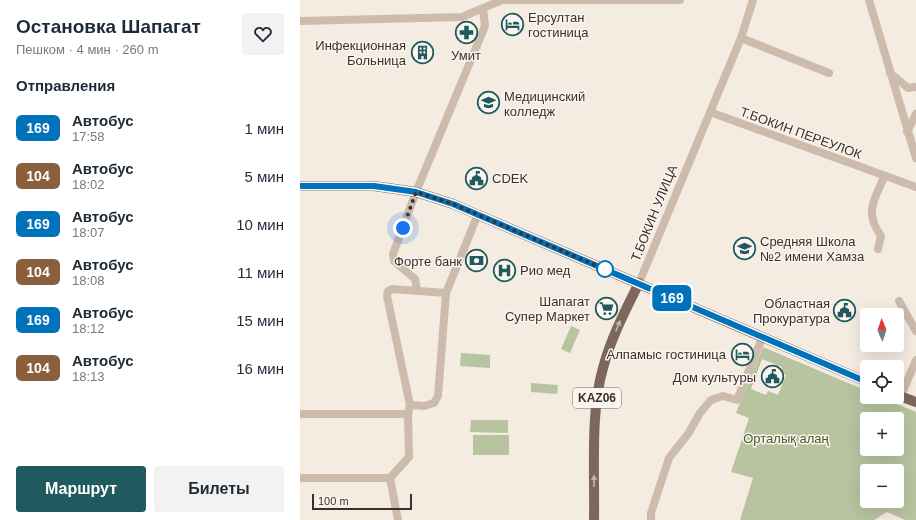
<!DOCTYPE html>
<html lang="ru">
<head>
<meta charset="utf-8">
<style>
  :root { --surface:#fff; --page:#f2f2f3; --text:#1f2937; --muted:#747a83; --accent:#1f5a5e }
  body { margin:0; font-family:Helvetica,sans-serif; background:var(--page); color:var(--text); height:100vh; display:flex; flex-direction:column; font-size:15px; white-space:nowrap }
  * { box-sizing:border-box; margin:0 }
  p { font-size:13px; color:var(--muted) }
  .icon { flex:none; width:22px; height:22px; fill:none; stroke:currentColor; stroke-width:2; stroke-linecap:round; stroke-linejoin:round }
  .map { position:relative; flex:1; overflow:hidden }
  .drawer { display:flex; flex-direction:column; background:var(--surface); width:300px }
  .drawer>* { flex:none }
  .badge { padding:0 8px; border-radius:6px; font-size:14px; line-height:26px }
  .needle { width:26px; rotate:358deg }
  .tools { position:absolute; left:560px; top:308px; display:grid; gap:8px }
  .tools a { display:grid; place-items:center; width:44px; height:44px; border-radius:4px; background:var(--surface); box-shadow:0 4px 16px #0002; font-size:20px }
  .scale { position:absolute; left:12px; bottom:10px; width:100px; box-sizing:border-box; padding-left:4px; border:2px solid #3b302b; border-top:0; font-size:11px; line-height:14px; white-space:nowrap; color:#3b302b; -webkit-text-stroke:3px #fbf5ee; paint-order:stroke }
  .you { position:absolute; width:20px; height:20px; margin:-10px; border:3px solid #fff; border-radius:50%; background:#1a73e8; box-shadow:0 0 0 6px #1a73e833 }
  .map>.badge { position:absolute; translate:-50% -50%; box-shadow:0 0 0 2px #fff }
  h2 { padding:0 16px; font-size:15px; line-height:36px }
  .round { display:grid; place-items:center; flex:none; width:42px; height:42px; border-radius:4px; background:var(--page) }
  .summary { display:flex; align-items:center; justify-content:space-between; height:68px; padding:0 16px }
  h1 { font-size:19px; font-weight:800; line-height:30px }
  .action { display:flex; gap:8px; margin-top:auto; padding:8px 16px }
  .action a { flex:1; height:46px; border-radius:4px; background:var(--accent); color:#fff; font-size:16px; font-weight:800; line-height:46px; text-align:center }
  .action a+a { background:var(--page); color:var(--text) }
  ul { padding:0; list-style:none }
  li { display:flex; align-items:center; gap:12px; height:48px; padding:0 16px }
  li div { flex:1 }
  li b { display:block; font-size:15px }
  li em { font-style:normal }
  li .badge { min-width:44px; font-weight:700; text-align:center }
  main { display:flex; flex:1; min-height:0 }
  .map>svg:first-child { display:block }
</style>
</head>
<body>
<main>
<section class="drawer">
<div class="summary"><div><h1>Остановка Шапагат</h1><p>Пешком · 4 мин · 260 m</p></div><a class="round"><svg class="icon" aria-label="heart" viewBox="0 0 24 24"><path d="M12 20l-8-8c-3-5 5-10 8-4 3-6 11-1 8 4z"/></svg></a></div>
<h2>Отправления</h2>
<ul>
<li><span class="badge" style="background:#0072bc;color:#fff">169</span><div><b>Автобус</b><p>17:58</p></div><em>1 мин</em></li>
<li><span class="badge" style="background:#8b5e3c;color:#fff">104</span><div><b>Автобус</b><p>18:02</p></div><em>5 мин</em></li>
<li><span class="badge" style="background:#0072bc;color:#fff">169</span><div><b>Автобус</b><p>18:07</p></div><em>10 мин</em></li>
<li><span class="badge" style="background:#8b5e3c;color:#fff">104</span><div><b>Автобус</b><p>18:08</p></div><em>11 мин</em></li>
<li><span class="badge" style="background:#0072bc;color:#fff">169</span><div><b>Автобус</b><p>18:12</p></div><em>15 мин</em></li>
<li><span class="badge" style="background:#8b5e3c;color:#fff">104</span><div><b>Автобус</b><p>18:13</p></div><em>16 мин</em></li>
</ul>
<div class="action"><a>Маршрут</a><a>Билеты</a></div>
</section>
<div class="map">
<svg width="616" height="520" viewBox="0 0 616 520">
  <rect width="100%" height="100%" fill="#f4ebe1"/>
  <g fill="#b8c4a0" fill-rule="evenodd">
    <polygon points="271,326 280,330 270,353 261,349"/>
    <path d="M463 347 567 391V397H580L616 412V520H605L587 512 574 520H440L453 478 431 472 449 418 436 413ZM462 359 482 367 480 372 486 375 478 395 468 391 466 395 451 389ZM567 419H597V449H567ZM567 471H597V501H567Z"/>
    <polygon points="161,353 190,355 190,368 160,366"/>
    <polygon points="231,383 258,385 257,394 231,392"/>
    <polygon points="171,420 208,420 208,433 170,432"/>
    <rect x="173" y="435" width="36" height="20"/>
  </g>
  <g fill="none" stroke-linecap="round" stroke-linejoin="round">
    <g stroke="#cdbbac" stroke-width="8">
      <polyline points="569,0 616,158"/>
      <polyline points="0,21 162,17 202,0 380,0"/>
      <polyline points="441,38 529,73"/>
      <polyline points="590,73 608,88 616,87"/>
      <polyline points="410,112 616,187"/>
      <polyline points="607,132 616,114"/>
      <path d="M578 249 581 236C564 212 574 201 584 177"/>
      <polyline points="339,283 441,38 453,0"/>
      <polyline points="117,291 115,279 94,261 93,254 116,192 185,26 183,9"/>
      <polyline points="599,301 616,331"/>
      <polyline points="601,396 616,360"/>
      <polyline points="110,405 87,296 88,291 92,289 146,293"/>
      <polyline points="0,414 108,414"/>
      <polyline points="0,478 90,478 98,520"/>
      <polyline points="90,478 109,457 108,414 110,405 124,406 134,403 138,396 146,293 178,214"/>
      <polyline points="351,520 351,513 369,458 388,434 400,413 411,400 423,396 437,400 462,338"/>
    </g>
    <g stroke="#7d675c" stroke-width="10">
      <polyline points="0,186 74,186 116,192 153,204 567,382"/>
      <polyline points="597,395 616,402"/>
      <path d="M294 520C295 472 290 413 303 368 311 338 325 311 339 283"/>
    </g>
  </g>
  <defs><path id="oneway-solid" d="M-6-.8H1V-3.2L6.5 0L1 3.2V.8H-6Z"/></defs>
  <g fill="#c2b5ac">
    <use href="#oneway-solid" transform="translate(318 326) rotate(-68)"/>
    <use href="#oneway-solid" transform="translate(294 481) rotate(-90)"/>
  </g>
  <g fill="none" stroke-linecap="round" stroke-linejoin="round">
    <defs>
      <polyline id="line" points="0,186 74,186 116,192 153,204 567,382"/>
    </defs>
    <use href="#line" stroke="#fff" stroke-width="9"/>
    <use href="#line" stroke="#0072bc" stroke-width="6"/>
    <polyline stroke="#3b302b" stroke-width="4" stroke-dasharray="0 7.2" points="103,228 116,192 153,204 311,272 305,269"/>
  </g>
  <defs>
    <symbol id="hotel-ring" viewBox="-11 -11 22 22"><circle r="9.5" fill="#fbf5ee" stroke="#1f5a5e" stroke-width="1.5"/><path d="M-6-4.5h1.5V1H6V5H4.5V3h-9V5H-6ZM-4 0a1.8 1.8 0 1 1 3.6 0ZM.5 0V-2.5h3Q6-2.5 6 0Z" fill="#1f5a5e"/></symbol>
    <symbol id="pharmacy-ring" viewBox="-11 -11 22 22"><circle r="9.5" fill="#fbf5ee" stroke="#1f5a5e" stroke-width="1.5"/><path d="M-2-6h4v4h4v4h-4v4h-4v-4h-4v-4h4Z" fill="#1f5a5e"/></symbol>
    <symbol id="building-ring" viewBox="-11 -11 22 22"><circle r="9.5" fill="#fbf5ee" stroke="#1f5a5e" stroke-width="1.5"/><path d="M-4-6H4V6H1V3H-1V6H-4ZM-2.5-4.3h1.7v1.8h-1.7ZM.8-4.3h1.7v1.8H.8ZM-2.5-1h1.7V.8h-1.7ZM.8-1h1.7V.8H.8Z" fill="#1f5a5e"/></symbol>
    <symbol id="university-ring" viewBox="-11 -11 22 22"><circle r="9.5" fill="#fbf5ee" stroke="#1f5a5e" stroke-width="1.5"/><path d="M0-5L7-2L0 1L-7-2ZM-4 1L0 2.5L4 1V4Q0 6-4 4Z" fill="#1f5a5e"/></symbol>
    <symbol id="civic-ring" viewBox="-11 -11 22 22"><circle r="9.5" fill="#fbf5ee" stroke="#1f5a5e" stroke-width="1.5"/><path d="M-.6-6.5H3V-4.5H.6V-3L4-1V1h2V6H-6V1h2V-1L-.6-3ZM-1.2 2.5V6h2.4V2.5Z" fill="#1f5a5e"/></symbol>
    <symbol id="school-ring" viewBox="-11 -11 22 22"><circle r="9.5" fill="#fbf5ee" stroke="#1f5a5e" stroke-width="1.5"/><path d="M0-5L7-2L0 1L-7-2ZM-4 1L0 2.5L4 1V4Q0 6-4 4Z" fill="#1f5a5e"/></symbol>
    <symbol id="bank-ring" viewBox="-11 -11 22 22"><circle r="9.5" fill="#fbf5ee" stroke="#1f5a5e" stroke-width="1.5"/><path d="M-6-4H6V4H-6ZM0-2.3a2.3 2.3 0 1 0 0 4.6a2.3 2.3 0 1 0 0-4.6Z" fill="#1f5a5e"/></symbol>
    <symbol id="hospital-ring" viewBox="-11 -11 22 22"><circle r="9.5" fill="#fbf5ee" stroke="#1f5a5e" stroke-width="1.5"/><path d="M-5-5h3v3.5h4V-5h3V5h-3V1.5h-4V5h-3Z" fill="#1f5a5e"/></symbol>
    <symbol id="supermarket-ring" viewBox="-11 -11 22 22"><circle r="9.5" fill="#fbf5ee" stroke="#1f5a5e" stroke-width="1.5"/><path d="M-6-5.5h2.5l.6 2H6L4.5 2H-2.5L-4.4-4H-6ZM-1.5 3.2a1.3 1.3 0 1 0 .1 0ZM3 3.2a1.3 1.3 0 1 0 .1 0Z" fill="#1f5a5e"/></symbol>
  </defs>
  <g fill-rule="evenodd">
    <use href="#hotel-ring" x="200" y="12" width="25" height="25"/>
    <use href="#pharmacy-ring" x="154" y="20" width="25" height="25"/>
    <use href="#building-ring" x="110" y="40" width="25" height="25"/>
    <use href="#university-ring" x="176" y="90" width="25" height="25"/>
    <use href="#civic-ring" x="164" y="166" width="25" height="25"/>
    <use href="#school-ring" x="432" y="236" width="25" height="25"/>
    <use href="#bank-ring" x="164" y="248" width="25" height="25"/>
    <use href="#hospital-ring" x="192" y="258" width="25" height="25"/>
    <use href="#supermarket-ring" x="294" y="296" width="25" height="25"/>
    <use href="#civic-ring" x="532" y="298" width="25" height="25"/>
    <use href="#hotel-ring" x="430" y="342" width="25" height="25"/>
    <use href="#civic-ring" x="460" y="364" width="25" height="25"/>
  </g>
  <circle fill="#fff" stroke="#0072bc" stroke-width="2" cx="305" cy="269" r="8"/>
  <g text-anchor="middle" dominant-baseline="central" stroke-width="3" stroke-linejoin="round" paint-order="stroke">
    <rect fill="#fbf5ee" stroke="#756b66" stroke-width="1" x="273" y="388" width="48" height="20" rx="3"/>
    <g font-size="12" font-weight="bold" fill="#3b302b">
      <text x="297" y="398">KАZ06</text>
    </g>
    <g font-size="13" fill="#3b302b" stroke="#fbf5ee" text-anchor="end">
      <text x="228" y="17" text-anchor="start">Ерсултан<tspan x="228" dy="15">гостиница</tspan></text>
      <text x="106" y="45">Инфекционная<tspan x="106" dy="15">Больница</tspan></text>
      <text x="166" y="55" text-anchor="middle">Умит</text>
      <text x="204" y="96" text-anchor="start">Медицинский<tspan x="204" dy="15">колледж</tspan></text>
      <text x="192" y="178" text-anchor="start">CDEK</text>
      <text x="460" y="241" text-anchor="start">Средняя Школа<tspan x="460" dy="15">№2 имени Хамза</tspan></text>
      <text x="162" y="261">Форте банк</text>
      <text x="220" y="270" text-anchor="start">Рио мед</text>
      <text x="290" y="301">Шапагат<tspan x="290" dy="15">Супер Маркет</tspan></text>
      <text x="530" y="303">Областная<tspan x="530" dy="15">Прокуратура</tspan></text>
      <text x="426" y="354">Алпамыс гостиница</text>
      <text x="456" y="377">Дом культуры</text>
    </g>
    <g font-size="13" fill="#3b302b" stroke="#fbf5ee">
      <text transform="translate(501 133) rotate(20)">Т.БОКИН ПЕРЕУЛОК</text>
      <text transform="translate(354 213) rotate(-68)">Т.БОКИН УЛИЦА</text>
    </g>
    <g font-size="13" fill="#4a5a2e" stroke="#fbf5ee">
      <text x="486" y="438">Орталық алаң</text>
    </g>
  </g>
</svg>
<div class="tools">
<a><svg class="needle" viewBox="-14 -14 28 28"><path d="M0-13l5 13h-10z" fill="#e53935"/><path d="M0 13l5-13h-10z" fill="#747a83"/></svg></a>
<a><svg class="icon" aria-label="locate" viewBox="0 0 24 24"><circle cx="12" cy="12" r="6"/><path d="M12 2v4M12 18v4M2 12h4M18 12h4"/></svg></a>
<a>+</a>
<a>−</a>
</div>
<div class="scale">100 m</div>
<div class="you" style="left:103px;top:228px"></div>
<b class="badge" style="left:372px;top:298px;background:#0072bc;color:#fff">169</b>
</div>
</main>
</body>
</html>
